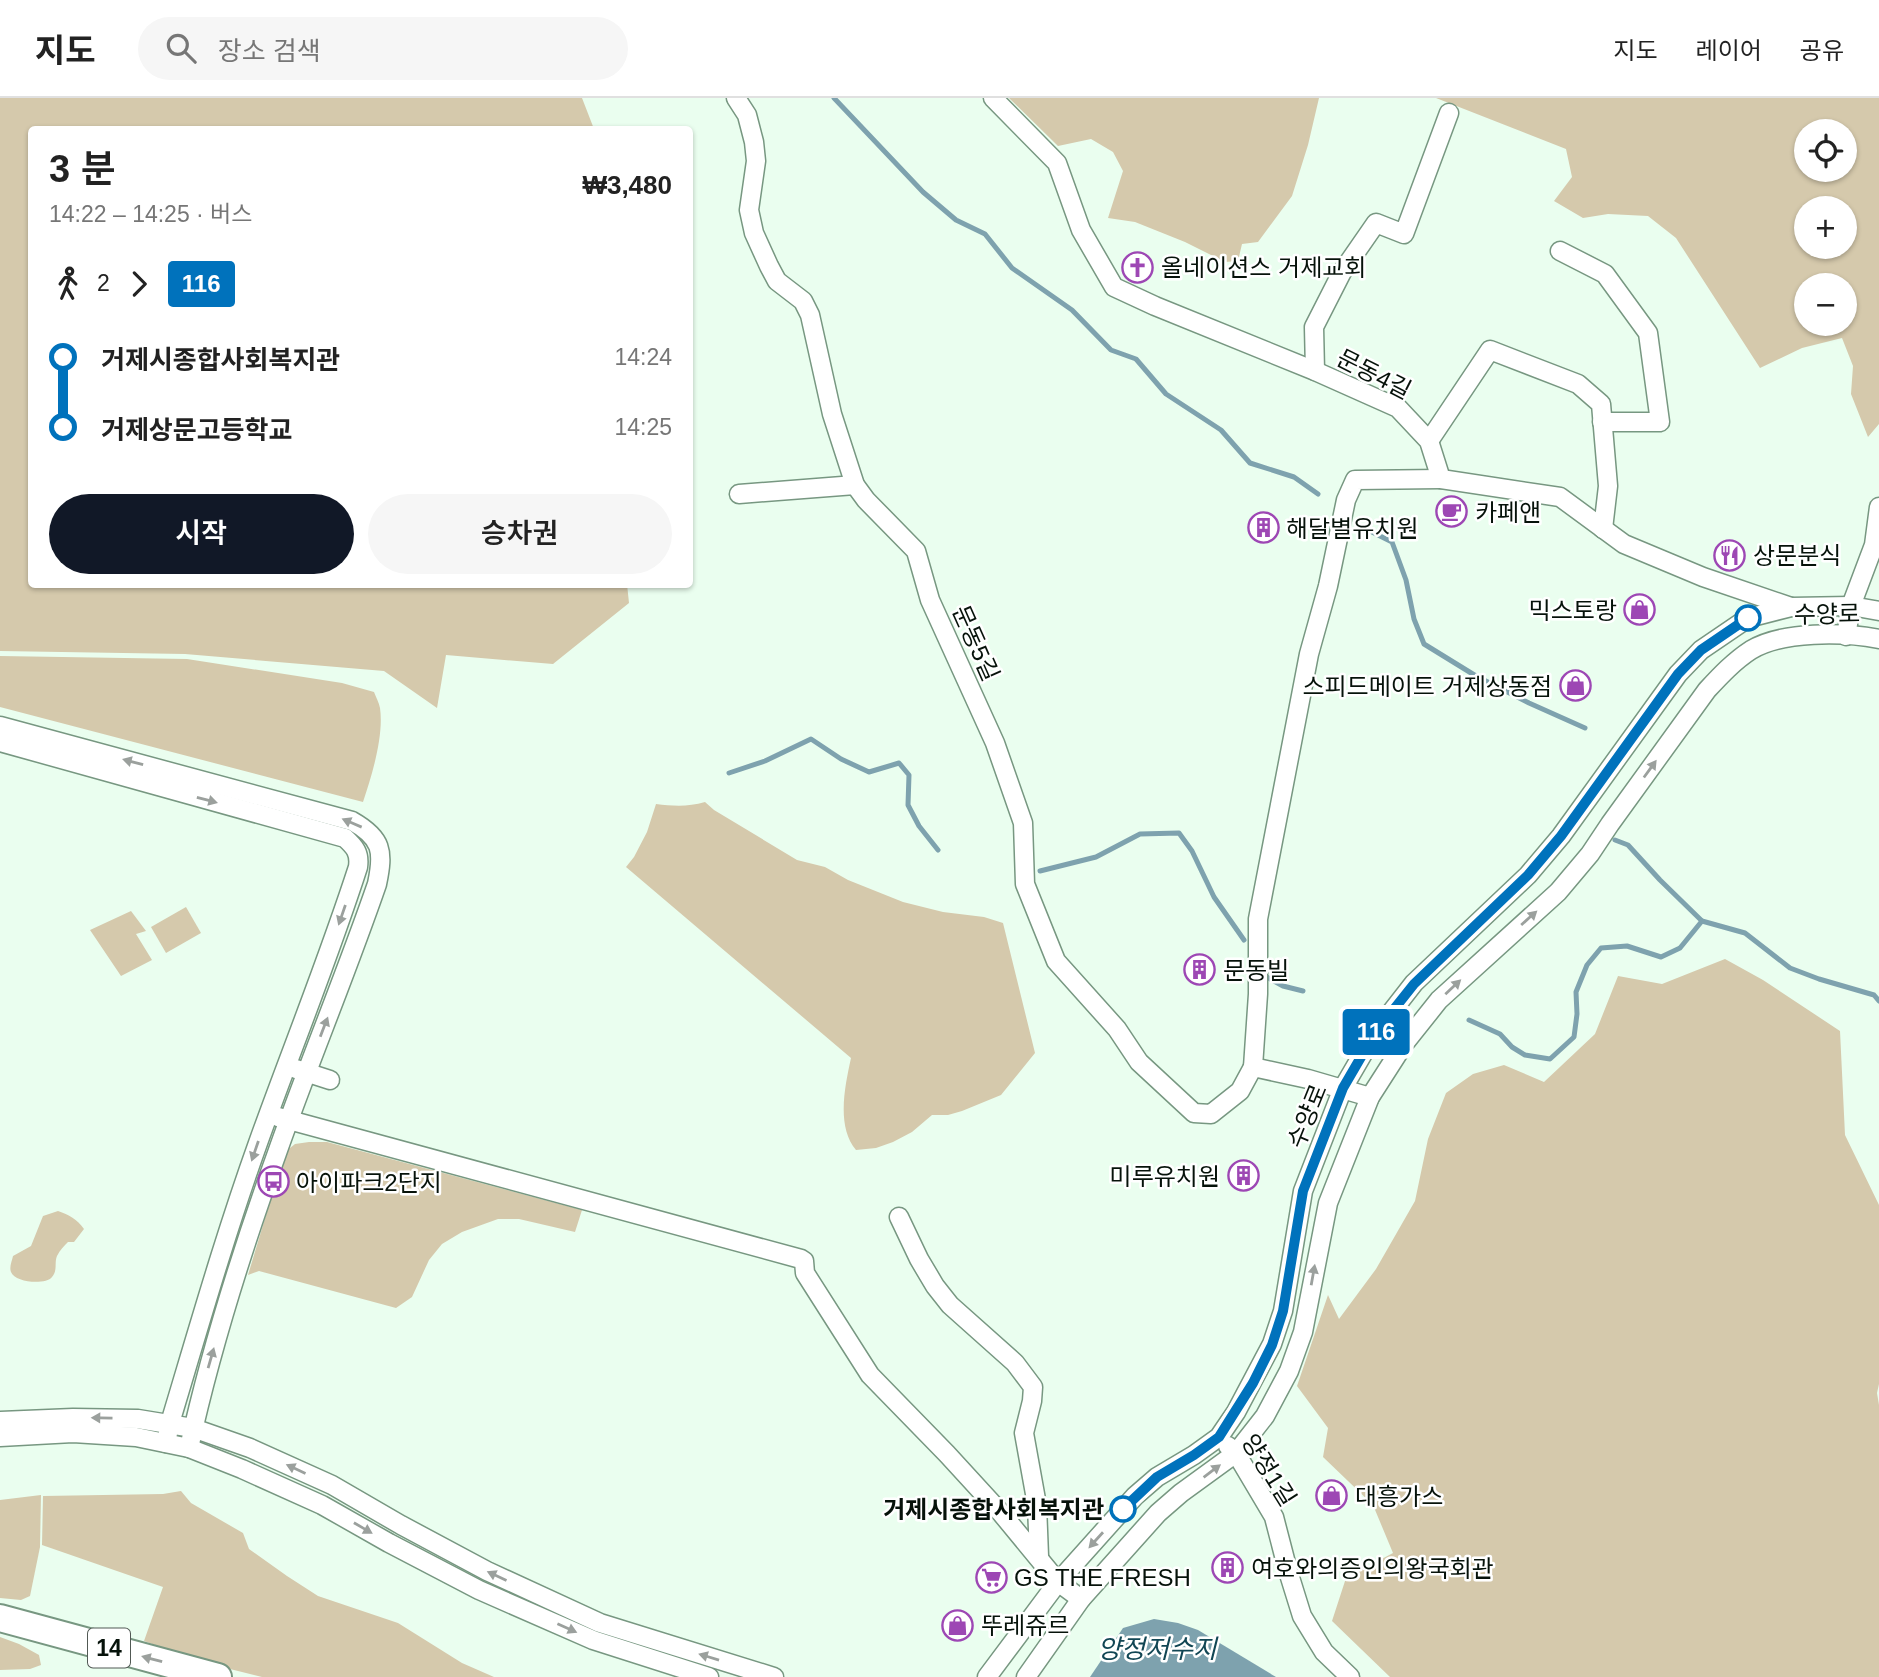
<!DOCTYPE html>
<html lang="ko">
<head>
<meta charset="utf-8">
<style>
  :root { --surface:#fff; --page:#f6f6f6; --text:#222; --muted:#767676; --line:#e0e0e0; --accent:#111827 }
  body { margin:0; font-family:Helvetica,"Noto Sans KR",sans-serif; background:var(--page); color:var(--text); height:100vh; display:flex; flex-direction:column; font-size:26px; white-space:nowrap }
  * { box-sizing:border-box; margin:0 }
  p { font-size:23px; color:var(--muted) }
  .icon { flex:none; width:38px; height:38px; fill:none; stroke:currentColor; stroke-width:2; stroke-linecap:round; stroke-linejoin:round }
  .map { position:relative; flex:1; overflow:hidden }
  .side { position:absolute; left:28px; top:28px; width:665px; height:462px; display:flex; flex-direction:column; background:var(--surface); border-radius:7px; box-shadow:0 2px 5px #0004 }
  .side>* { flex:none }
  .badge { padding:0 14px; border-radius:5px; font-size:24px; line-height:46px }
  .buttons { position:absolute; left:1794px; top:21px; display:grid; gap:14px }
  .buttons a { display:grid; place-items:center; width:63px; height:63px; border-radius:50%; background:var(--surface); box-shadow:0 2px 5px #0004; font-size:35px }
  .map>.badge { position:absolute; translate:-50% -50%; box-shadow:0 0 0 4px #fff }
  .legs { display:flex; align-items:center; gap:10px; height:77px; padding:0 21px; font-size:23px }
  .legs p { margin-inline-start:auto }
  .head { display:flex; align-items:center; justify-content:space-between; height:119px; padding:0 21px }
  h1 { font-size:38px; font-weight:600; line-height:52px }
  .button { display:flex; gap:14px; margin-top:auto; padding:14px 21px }
  .button a { flex:1; height:80px; border-radius:42px; background:var(--accent); color:#fff; font-size:28px; font-weight:600; line-height:80px; text-align:center }
  .button a+a { background:var(--page); color:var(--text) }
  ul { padding:0 21px; list-style:none }
  li { display:flex; align-items:center; gap:24px; height:70px; font-size:26px }
  li i { display:grid; place-items:center; width:10px; height:100%; margin:0 9px; background:currentColor }
  li i::after { content:''; width:18px; height:18px; margin:-9px; border:5px solid; border-radius:50%; background:var(--surface) }
  li p { margin-inline-start:auto }
  li:first-child i { background:linear-gradient(#0000 50%,currentColor 0) }
  li:last-child i { background:linear-gradient(currentColor 50%,#0000 0) }
  header { display:flex; align-items:center; gap:42px; box-sizing:border-box; height:98px; padding:0 35px; background:var(--surface); border-bottom:2px solid var(--line) }
  header strong { font-size:33px }
  nav { display:flex; gap:38px; margin-inline-start:auto; font-size:24px }
  .search { width:490px; height:63px; background:var(--page); display:flex; align-items:center; gap:18px; box-sizing:border-box; padding:0 24px; border-radius:38px; color:var(--muted); font-size:26px }
  .map>svg:first-child { display:block }
</style>
</head>
<body>
<header>
<strong>지도</strong>
<div class="search"><svg class="icon" aria-label="search" viewBox="0 0 24 24"><circle cx="10" cy="10" r="6"/><path d="M15 15l6 6"/></svg>장소 검색</div>
<nav><a>지도</a><a>레이어</a><a>공유</a></nav>
</header>
<div class="map">
<svg width="1879" height="1579" viewBox="0 0 1879 1579">
  <rect width="100%" height="100%" fill="#eafeef"/>
  <g fill="#d5c9ac" fill-rule="evenodd">
    <polygon points="0,0 582,0 594,31 32,32 32,486 627,486 629,505 553,566 446,557 437,610 384,573 185,556 0,553"/>
    <polygon points="1009,0 1319,0 1308,47 1292,98 1258,144 1242,146 1238,163 1225,164 1185,144 1135,124 1108,120 1123,73 1113,54 1091,41 1058,48"/>
    <path d="M1436 0H1879V326L1868 339 1851 296 1853 268 1842 240 1802 250 1760 270 1676 140 1648 118 1608 116 1583 120 1554 103 1572 79 1566 51ZM1806 33H1844V72H1806ZM1806 110H1844V149H1806ZM1806 187H1844V226H1806Z"/>
    <path d="M0 558 187 561 342 585 374 594C376 599 379 605 380 610 384 638 372 677 363 704L0 609Z"/>
    <path d="M705 704 714 712 797 762 825 769 848 782 903 804 943 814 984 819 1003 825 1035 955 1001 997 962 1013 948 1017H932L912 1034 893 1044 876 1050 856 1052C836 1028 845 988 851 960L626 769 634 759 647 734 656 706C673 708 688 709 705 704Z"/>
    <polygon points="186,809 201,835 166,855 151,829"/>
    <polygon points="131,813 146,833 136,836 152,862 121,878 90,832"/>
    <polygon points="1725,861 1763,882 1840,933 1845,1037 1879,1107 1879,1286 1877,1295 1879,1307 1879,1579 1390,1579 1332,1523 1346,1480 1393,1455 1373,1407 1323,1359 1328,1330 1297,1288 1328,1197 1339,1221 1376,1171 1415,1103 1428,1041 1446,995 1473,976 1504,967 1544,984 1595,936 1618,878 1662,886"/>
    <polygon points="309,1044 327,1044 582,1112 575,1134 519,1121 498,1121 462,1134 442,1146 429,1162 412,1199 396,1210 259,1173 248,1177 285,1054 295,1046"/>
    <path d="M58 1113C69 1117 77 1121 84 1131L74 1144H68C64 1148 60 1152 57 1158 54 1165 58 1172 52 1179 46 1187 15 1185 11 1174 9 1169 12 1163 13 1158L31 1148 43 1118Z"/>
    <polygon points="181,1393 191,1405 243,1435 249,1451 287,1478 318,1498 398,1525 462,1565 494,1579 262,1579 202,1564 144,1543 163,1489 42,1447 43,1398 163,1396"/>
    <polygon points="41,1397 40,1449 30,1498 21,1502 0,1500 0,1402"/>
    <polygon points="0,1539 19,1546 39,1557 41,1567 30,1571 0,1572"/>
  </g>
  <polygon fill="#7ea2ae" points="1154,1521 1178,1525 1198,1532 1276,1579 1090,1579 1123,1530"/>
  <g fill="none" stroke-linecap="round" stroke-linejoin="round">
    <g stroke="#7ea2ae" stroke-width="5">
      <polyline points="834,0 923,94 956,122 985,136 1012,170 1072,212 1111,252 1136,261 1166,296 1221,332 1250,365 1294,379 1318,396"/>
      <polyline points="1362,429 1392,444 1406,482 1414,521 1424,546 1476,578 1529,605 1585,630"/>
      <polyline points="729,675 765,663 811,641 841,661 869,674 899,665 909,677 908,707 919,728 938,752"/>
      <polyline points="1615,742 1628,747 1660,782 1702,823 1745,835 1790,870 1819,881 1874,897 1879,903"/>
      <polyline points="1040,773 1096,759 1140,736 1179,735 1192,753 1214,799 1244,842"/>
      <polyline points="1263,877 1283,888 1303,893"/>
      <polyline points="1469,922 1500,936 1512,949 1525,957 1550,961 1574,939 1577,916 1576,894 1587,867 1601,850 1627,848 1661,859 1680,850 1702,823"/>
    </g>
    <defs>
      <g id="minor">
        <polyline points="736,0 747,17 754,44 756,63 749,112 754,135 769,168 777,183 803,203 810,217 832,316 855,387 866,402 916,453 930,502 995,645 1023,725 1025,786 1056,863 1117,931 1139,964 1194,1015 1211,1016 1240,993 1253,969"/>
        <polyline points="993,0 1057,65 1081,132 1114,189 1155,208 1315,273 1398,310 1429,343 1441,381 1560,399 1624,446 1703,479 1791,509"/>
        <polyline points="1560,153 1605,176 1648,235 1660,324 1602,324"/>
        <polyline points="1315,273 1314,229 1342,174 1376,125 1404,136 1449,15"/>
        <polyline points="1429,343 1490,252 1578,286 1601,306 1608,388 1603,431"/>
        <polyline points="739,396 855,387"/>
        <polyline points="1846,538 1851,508 1874,447 1879,409"/>
        <path d="M0 628 352 723C382 740 384 753 377 786 346 876 309 964 277 1055 242 1152 211 1250 189 1350"/>
        <path d="M0 644 345 740C355 749 360 755 358 769 328 862 291 953 258 1045 225 1137 198 1232 170 1325L166 1345"/>
        <polyline points="296,971 330,982"/>
        <polyline points="1370,999 1308,981 1253,969 1258,896 1258,821 1309,556 1328,488 1346,402 1355,382 1441,381"/>
        <polyline points="278,1019 801,1161 804,1163 805,1175 870,1277 947,1356 1002,1416 1058,1484 1081,1501"/>
        <polyline points="899,1119 919,1161 935,1188 950,1207 1015,1265 1033,1289 1032,1303 1024,1335 1037,1407 1039,1458"/>
        <polyline points="0,1323 73,1320 138,1321 193,1330 250,1350 332,1387 401,1427 487,1473 600,1525 774,1579"/>
        <polyline points="0,1339 73,1335 136,1339 189,1350 242,1371 322,1407 389,1445 479,1492 593,1542 709,1579"/>
        <polyline points="1228,1348 1236,1355 1274,1419 1288,1473 1302,1518 1324,1554 1350,1579"/>
        <polyline points="987,1579 1058,1484 1135,1398 1157,1379 1194,1357 1219,1339 1236,1314 1272,1246 1283,1213 1303,1093 1343,990 1375,935 1414,885 1528,777 1561,738 1678,576 1701,552 1748,520 1791,509 1851,508 1879,513"/>
        <path d="M1026 1579 1081 1501 1158 1415 1181 1395 1236 1355 1265 1318 1289 1273 1303 1234 1328 1105 1370 999 1404 946 1439 902 1558 794 1590 756 1610 726 1707 592C1720 578 1734 563 1751 552 1783 533 1843 534 1879 541"/>
      </g>
      <polyline id="highway" points="0,1520 218,1579"/>
    </defs>
    <use href="#minor" stroke="#779781" stroke-width="21"/>
    <use href="#highway" stroke="#779781" stroke-width="30"/>
    <use href="#minor" stroke="#fff" stroke-width="18"/>
    <use href="#highway" stroke="#fff" stroke-width="26"/>
  </g>
  <defs><path id="oneway-solid" d="M-6-.8H1V-3.2L6.5 0L1 3.2V.8H-6Z" transform="scale(1.75)"/></defs>
  <g fill="#9ba09d">
    <use href="#oneway-solid" transform="translate(133 664) rotate(-165)"/>
    <use href="#oneway-solid" transform="translate(1650 671) rotate(-54)"/>
    <use href="#oneway-solid" transform="translate(207 702) rotate(15)"/>
    <use href="#oneway-solid" transform="translate(352 725) rotate(-157)"/>
    <use href="#oneway-solid" transform="translate(342 817) rotate(109)"/>
    <use href="#oneway-solid" transform="translate(1529 820) rotate(-42)"/>
    <use href="#oneway-solid" transform="translate(1453 889) rotate(-43)"/>
    <use href="#oneway-solid" transform="translate(324 929) rotate(-69)"/>
    <use href="#oneway-solid" transform="translate(255 1053) rotate(109)"/>
    <use href="#oneway-solid" transform="translate(1313 1177) rotate(-80)"/>
    <use href="#oneway-solid" transform="translate(211 1260) rotate(-74)"/>
    <use href="#oneway-solid" transform="translate(102 1320) rotate(-179)"/>
    <use href="#oneway-solid" transform="translate(296 1371) rotate(-155)"/>
    <use href="#oneway-solid" transform="translate(1212 1373) rotate(-37)"/>
    <use href="#oneway-solid" transform="translate(363 1430) rotate(30)"/>
    <use href="#oneway-solid" transform="translate(1096 1442) rotate(132)"/>
    <use href="#oneway-solid" transform="translate(497 1478) rotate(-155)"/>
    <use href="#oneway-solid" transform="translate(567 1530) rotate(24)"/>
    <use href="#oneway-solid" transform="translate(709 1559) rotate(-163)"/>
    <use href="#oneway-solid" transform="translate(152 1561) rotate(-165)"/>
  </g>
  <g fill="none" stroke-linecap="round" stroke-linejoin="round">
    <defs>
      <polyline id="line-1" points="1123,1411 1157,1379 1194,1357 1219,1339 1253,1285 1272,1247 1283,1213 1303,1093 1343,990 1375,935 1414,886 1528,777 1561,738 1678,576 1701,552 1748,520"/>
    </defs>
    <use href="#line-1" stroke="#fff" stroke-width="16"/>
    <use href="#line-1" stroke="#0072bc" stroke-width="10"/>
  </g>
  <defs>
    <symbol id="church-ring" viewBox="-11 -11 22 22"><circle r="9.5" fill="#fff" stroke="#9d47b4" stroke-width="1.5"/><path d="M-1.2-6h2.4v3.5h3.3v2.4h-3.3V6h-2.4V-.1h-3.3v-2.4h3.3Z" fill="#9d47b4"/></symbol>
    <symbol id="cafe-ring" viewBox="-11 -11 22 22"><circle r="9.5" fill="#fff" stroke="#9d47b4" stroke-width="1.5"/><path d="M-5.5-4.5H6V0H3Q3 3.5 0 3.5H-2.5Q-5.5 3.5-5.5 0ZM3-3.2v2h1.7v-2ZM-6 4.5H4V6H-6Z" fill="#9d47b4"/></symbol>
    <symbol id="building-ring" viewBox="-11 -11 22 22"><circle r="9.5" fill="#fff" stroke="#9d47b4" stroke-width="1.5"/><path d="M-4-6H4V6H1V3H-1V6H-4ZM-2.5-4.3h1.7v1.8h-1.7ZM.8-4.3h1.7v1.8H.8ZM-2.5-1h1.7V.8h-1.7ZM.8-1h1.7V.8H.8Z" fill="#9d47b4"/></symbol>
    <symbol id="restaurant-ring" viewBox="-11 -11 22 22"><circle r="9.5" fill="#fff" stroke="#9d47b4" stroke-width="1.5"/><path d="M-5-6h1v4h1v-4h1v4h1v-4h1v5L-1.5 .5V6h-2V.5L-5-1ZM5-6V6H3V1.5H1.5Q1.5-4 5-6Z" fill="#9d47b4"/></symbol>
    <symbol id="shop-ring" viewBox="-11 -11 22 22"><circle r="9.5" fill="#fff" stroke="#9d47b4" stroke-width="1.5"/><path d="M-5-2.5h2.3a2.7 3.5 0 0 1 5.4 0H5L5.5 6h-11ZM-1.5-2.5h3a1.5 2.3 0 0 0-3 0Z" fill="#9d47b4"/></symbol>
    <symbol id="bus-ring" viewBox="-11 -11 22 22"><circle r="9.5" fill="#fff" stroke="#9d47b4" stroke-width="1.5"/><path d="M-5-6H5V4H4V6H2V4H-2V6H-4V4H-5ZM-3.5-4V0h7V-4ZM-3.5 1.2v1.5H-2V1.2ZM2 1.2v1.5H3.5V1.2Z" fill="#9d47b4"/></symbol>
    <symbol id="supermarket-ring" viewBox="-11 -11 22 22"><circle r="9.5" fill="#fff" stroke="#9d47b4" stroke-width="1.5"/><path d="M-6-5.5h2.5l.6 2H6L4.5 2H-2.5L-4.4-4H-6ZM-1.5 3.2a1.3 1.3 0 1 0 .1 0ZM3 3.2a1.3 1.3 0 1 0 .1 0Z" fill="#9d47b4"/></symbol>
  </defs>
  <g fill-rule="evenodd">
    <use href="#church-ring" x="1120" y="152" width="35" height="35"/>
    <use href="#cafe-ring" x="1434" y="396" width="35" height="35"/>
    <use href="#building-ring" x="1246" y="412" width="35" height="35"/>
    <use href="#restaurant-ring" x="1712" y="440" width="35" height="35"/>
    <use href="#shop-ring" x="1622" y="494" width="35" height="35"/>
    <use href="#shop-ring" x="1558" y="570" width="35" height="35"/>
    <use href="#building-ring" x="1182" y="854" width="35" height="35"/>
    <use href="#building-ring" x="1226" y="1060" width="35" height="35"/>
    <use href="#bus-ring" x="256" y="1066" width="35" height="35"/>
    <use href="#shop-ring" x="1314" y="1380" width="35" height="35"/>
    <use href="#building-ring" x="1210" y="1452" width="35" height="35"/>
    <use href="#supermarket-ring" x="974" y="1462" width="35" height="35"/>
    <use href="#shop-ring" x="940" y="1510" width="35" height="35"/>
  </g>
  <g fill="#fff" stroke="#0072bc" stroke-width="3.5">
    <circle cx="1748" cy="520" r="12"/>
    <circle cx="1123" cy="1411" r="12"/>
  </g>
  <g text-anchor="middle" dominant-baseline="central" stroke-width="5" stroke-linejoin="round" paint-order="stroke">
    <rect fill="#fff" stroke="#515954" stroke-width="2" x="88" y="1530.5" width="42" height="39" rx="5"/>
    <g font-size="23" font-weight="bold" fill="#06120a">
      <text x="109" y="1550">14</text>
    </g>
    <g font-size="24" fill="#06120a" stroke="#fff" text-anchor="start">
      <text x="1161" y="169">올네이션스 거제교회</text>
      <text x="1475" y="414">카페앤</text>
      <text x="1286" y="430">해달별유치원</text>
      <text x="1753" y="457">상문분식</text>
      <text x="1617" y="512" text-anchor="end">믹스토랑</text>
      <text x="1552" y="588" text-anchor="end">스피드메이트 거제상동점</text>
      <text x="1223" y="872">문동빌</text>
      <text x="1220" y="1078" text-anchor="end">미루유치원</text>
      <text x="296" y="1084">아이파크2단지</text>
      <text x="1355" y="1398">대흥가스</text>
      <text x="1251" y="1470">여호와의증인의왕국회관</text>
      <text x="1014" y="1479">GS THE FRESH</text>
      <text x="981" y="1527">뚜레쥬르</text>
    </g>
    <g font-size="24" fill="#06120a" stroke="#fff">
      <text transform="translate(1374 276) rotate(27)">문동4길</text>
      <text transform="translate(1827 516) rotate(-1)">수양로</text>
      <text transform="translate(976 545) rotate(66)">문동5길</text>
      <text transform="translate(1307 1018) rotate(-68)">수양로</text>
      <text transform="translate(1269 1372) rotate(58)">양정1길</text>
    </g>
    <g font-size="24" font-weight="bold" fill="#06120a" stroke="#fff" text-anchor="end">
      <text x="1104" y="1411">거제시종합사회복지관</text>
    </g>
    <g font-size="26" font-style="italic" fill="#114654" stroke="#fff">
      <text x="1157" y="1551">양정저수지</text>
    </g>
  </g>
</svg>
<div class="buttons">
<a><svg class="icon" aria-label="locate" viewBox="0 0 24 24"><circle cx="12" cy="12" r="6"/><path d="M12 2v4M12 18v4M2 12h4M18 12h4"/></svg></a>
<a>+</a>
<a>−</a>
</div>
<b class="badge" style="left:1376px;top:934px;background:#0072bc;color:#fff">116</b>
<section class="side">
<div class="head"><div><h1>3 분</h1><p>14:22 – 14:25 · 버스</p></div><b>₩3,480</b></div>
<div class="legs"><svg class="icon" aria-label="walk" viewBox="0 0 24 24"><circle cx="13" cy="4" r="2"/><path d="M13 8l-2 6 4 7M11 14l-3 7M7 12l3-4h3l4 4"/></svg>2<svg class="icon" aria-label="forward" viewBox="0 0 24 24"><path d="M9 5l7 7-7 7"/></svg><b class="badge" style="background:#0072bc;color:#fff">116</b></div>
<ul>
<li><i style="color:#0072bc"></i><b>거제시종합사회복지관</b><p>14:24</p></li>
<li><i style="color:#0072bc"></i><b>거제상문고등학교</b><p>14:25</p></li>
</ul>
<div class="button"><a>시작</a><a>승차권</a></div>
</section>
</div>
</body>
</html>
